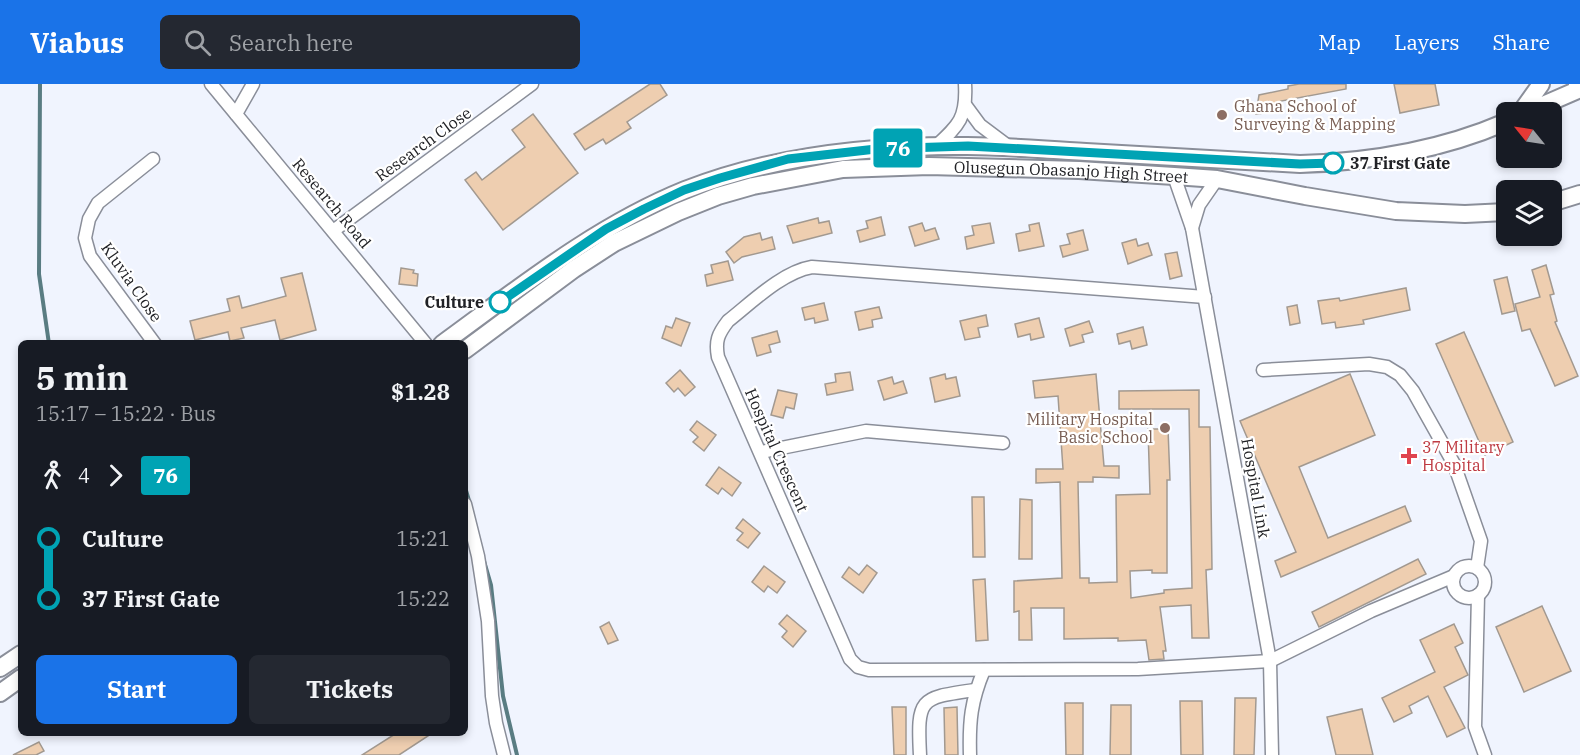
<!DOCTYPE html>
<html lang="en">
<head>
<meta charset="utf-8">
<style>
  :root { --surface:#171b24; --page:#242831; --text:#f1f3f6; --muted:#9ea1a6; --accent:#1a73e8 }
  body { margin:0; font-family:"IBM Plex Serif",serif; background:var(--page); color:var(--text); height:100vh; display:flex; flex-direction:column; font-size:22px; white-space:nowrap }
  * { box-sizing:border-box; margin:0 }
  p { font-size:20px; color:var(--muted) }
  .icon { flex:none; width:33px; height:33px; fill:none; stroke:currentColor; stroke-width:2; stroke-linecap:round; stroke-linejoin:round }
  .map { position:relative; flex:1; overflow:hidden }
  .side { position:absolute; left:18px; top:256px; width:450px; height:396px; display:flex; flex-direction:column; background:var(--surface); border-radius:9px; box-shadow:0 3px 9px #0003 }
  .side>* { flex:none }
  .badge { padding:0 12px; border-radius:4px; font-size:21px; line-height:39px }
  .needle { width:39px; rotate:300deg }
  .buttons { position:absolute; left:1496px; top:18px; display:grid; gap:12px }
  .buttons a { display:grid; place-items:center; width:66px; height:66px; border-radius:9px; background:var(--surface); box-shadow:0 3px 9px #0003; font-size:30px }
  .map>.badge { position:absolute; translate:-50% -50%; box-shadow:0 0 0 3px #fff }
  .legs { display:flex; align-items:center; gap:9px; height:66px; padding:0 18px; font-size:20px }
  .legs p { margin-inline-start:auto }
  .headline { display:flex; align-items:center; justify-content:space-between; height:102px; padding:0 18px }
  h1 { font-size:33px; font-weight:700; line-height:45px }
  .primary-button { display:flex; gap:12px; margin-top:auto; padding:12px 18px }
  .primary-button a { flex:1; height:69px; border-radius:9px; background:var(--accent); color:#fff; font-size:24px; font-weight:700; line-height:69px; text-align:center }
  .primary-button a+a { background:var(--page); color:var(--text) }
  ul { padding:0 18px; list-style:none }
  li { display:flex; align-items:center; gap:21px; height:60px; font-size:22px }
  li i { display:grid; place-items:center; width:9px; height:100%; margin:0 8px; background:currentColor }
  li i::after { content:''; width:15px; height:15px; margin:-8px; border:4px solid; border-radius:50%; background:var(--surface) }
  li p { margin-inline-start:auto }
  li:first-child i { background:linear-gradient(#0000 50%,currentColor 0) }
  li:last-child i { background:linear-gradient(currentColor 50%,#0000 0) }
  header { display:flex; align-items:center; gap:36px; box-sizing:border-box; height:84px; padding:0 30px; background:var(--accent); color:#fff }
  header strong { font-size:28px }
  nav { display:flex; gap:33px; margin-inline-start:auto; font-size:21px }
  .search { width:420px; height:54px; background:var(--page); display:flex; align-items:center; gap:15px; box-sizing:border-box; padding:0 21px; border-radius:9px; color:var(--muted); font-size:22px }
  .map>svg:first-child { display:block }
</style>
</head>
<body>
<header>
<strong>Viabus</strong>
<div class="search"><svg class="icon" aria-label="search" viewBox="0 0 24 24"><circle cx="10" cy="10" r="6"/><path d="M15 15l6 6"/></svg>Search here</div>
<nav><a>Map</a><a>Layers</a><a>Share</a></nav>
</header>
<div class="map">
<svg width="1580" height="671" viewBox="0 0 1580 671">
  <rect width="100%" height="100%" fill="#f0f4fe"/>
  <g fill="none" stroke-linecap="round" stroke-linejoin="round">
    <g stroke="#597c82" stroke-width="4">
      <polyline points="40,0 39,190 49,260"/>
      <polyline points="465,403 470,420"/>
      <polyline points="484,477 491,501 503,612 517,671"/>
    </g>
  </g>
  <g fill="#eeceb0" stroke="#a29990" stroke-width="1.5">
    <polygon points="650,0 660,0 667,11 627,38 631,44 606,60 603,55 585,66 574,50"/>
    <polygon points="1299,0 1346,0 1346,5 1281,17 1282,27 1256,30 1259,11 1288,5 1288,2"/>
    <polygon points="1394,0 1435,0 1439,21 1400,29"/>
    <polygon points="533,30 578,89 503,146 465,96 476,88 482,96 525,63 512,46"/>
    <polygon points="881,133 885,151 860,158 857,147 868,144 866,137"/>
    <polygon points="818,134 819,139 829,137 832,149 793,159 787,142"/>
    <polygon points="922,139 925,147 935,144 939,155 915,162 909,143"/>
    <polygon points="990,139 994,159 967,165 965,153 974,151 972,142"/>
    <polygon points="1039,139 1044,162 1019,167 1016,150 1030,147 1029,141"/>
    <polygon points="1083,146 1088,166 1063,173 1060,162 1070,160 1067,150"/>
    <polygon points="760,149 762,156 772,153 775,165 742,173 734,179 726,168 744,153"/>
    <polygon points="1136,155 1138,162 1148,159 1152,171 1128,180 1122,159"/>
    <polygon points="1177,168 1182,192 1170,195 1165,170"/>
    <polygon points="728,177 733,196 707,202 705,191 713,189 711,181"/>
    <polygon points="1546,181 1554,210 1550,211 1557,237 1555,238 1578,292 1555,302 1530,245 1522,247 1515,220 1540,213 1532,186"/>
    <polygon points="401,184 414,186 413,189 418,190 417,202 399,200"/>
    <polygon points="302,189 316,246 280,256 275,236 241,244 244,254 230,257 228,248 195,256 190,237 230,227 227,215 239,212 242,224 286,212 281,194"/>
    <polygon points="1507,193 1515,227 1502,230 1494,196"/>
    <polygon points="1406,204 1410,226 1363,236 1364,240 1336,244 1335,238 1322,240 1318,217 1339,214 1340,217"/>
    <polygon points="824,219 828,236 815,239 814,234 805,236 802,224"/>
    <polygon points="1297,221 1300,239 1290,241 1287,223"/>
    <polygon points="879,223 882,234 872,236 873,243 859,246 855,228"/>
    <polygon points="986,231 988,242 978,244 980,253 965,256 960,237"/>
    <polygon points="676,234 690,239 681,262 662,254 666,242 672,244"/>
    <polygon points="1039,234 1044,253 1031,256 1030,250 1018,253 1015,240"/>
    <polygon points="1089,237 1093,248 1082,251 1084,258 1070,262 1065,245"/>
    <polygon points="1143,243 1147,261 1132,265 1130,257 1119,260 1117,250"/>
    <polygon points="777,247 780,258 769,261 771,268 757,272 752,254"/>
    <polygon points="1464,248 1513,358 1485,371 1436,260"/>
    <polygon points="680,286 695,303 685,312 678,304 674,308 666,299"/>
    <polygon points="850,288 853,306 827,311 825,300 836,298 835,290"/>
    <polygon points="945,290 946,295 956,293 960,312 935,318 930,294"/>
    <polygon points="1096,290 1104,382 1119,382 1119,394 1093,393 1093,398 1078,398 1080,494 1089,494 1089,499 1117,498 1116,411 1150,410 1148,345 1168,345 1170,396 1167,396 1167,489 1152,489 1152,486 1130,487 1131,514 1164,509 1164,506 1192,504 1189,325 1119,325 1119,307 1199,306 1199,343 1210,343 1212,485 1206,486 1209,554 1192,554 1191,521 1160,523 1166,567 1163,567 1164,575 1149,576 1146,556 1118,557 1118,554 1064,555 1064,524 1031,524 1032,556 1019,556 1019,527 1014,528 1014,497 1062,494 1060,398 1036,399 1036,385 1063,385 1058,312 1035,314 1033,297"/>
    <polygon points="1350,290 1375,351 1299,383 1328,454 1405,422 1411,437 1281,493 1275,477 1296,468 1240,337"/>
    <polygon points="892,293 894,300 903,297 907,309 884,316 878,297"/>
    <polygon points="778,306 797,310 794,325 786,323 783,334 771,331"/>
    <polygon points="697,337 716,351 704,367 693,358 698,353 690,346"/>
    <polygon points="719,383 741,399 732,412 722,404 718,410 706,401"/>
    <polygon points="972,413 984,413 985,473 973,473"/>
    <polygon points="1020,415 1032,416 1032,475 1019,475"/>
    <polygon points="743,435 760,449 748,464 737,456 743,449 736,444"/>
    <polygon points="1418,475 1426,490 1319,543 1312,528"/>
    <polygon points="867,481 877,489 863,509 842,493 849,483 859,491"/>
    <polygon points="764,482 785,498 777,509 768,502 764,508 752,498"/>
    <polygon points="985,495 988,556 976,557 973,496"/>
    <polygon points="1542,522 1571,587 1524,608 1496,543"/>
    <polygon points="787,531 806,547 793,563 782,553 787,547 779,540"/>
    <polygon points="609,538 618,556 608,560 600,543"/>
    <polygon points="1454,540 1463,559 1455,563 1468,591 1444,603 1465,644 1447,653 1428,612 1409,622 1412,629 1394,638 1382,614 1435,588 1420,556"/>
    <polygon points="1235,614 1256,614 1254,671 1234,671"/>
    <polygon points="1180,617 1202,617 1203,671 1181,671"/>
    <polygon points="1065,619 1083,619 1083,671 1066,671"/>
    <polygon points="1111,621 1131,621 1131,671 1110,671"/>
    <polygon points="892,623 906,623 906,671 894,671"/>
    <polygon points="957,623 958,671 945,671 944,624"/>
    <polygon points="1362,625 1373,671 1336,671 1327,633"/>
    <polygon points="395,650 431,650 399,671 362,671"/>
    <polygon points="39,658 44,667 36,671 13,671"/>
  </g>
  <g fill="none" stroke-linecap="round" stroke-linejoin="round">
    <defs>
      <g id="minor">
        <polyline points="211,0 426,260"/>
        <polyline points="966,22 980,41 1008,62"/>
        <polyline points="236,30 253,0"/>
        <path d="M935 63C959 41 967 34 965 0"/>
        <polyline points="153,75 98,119 89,135 85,154 90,172 155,260"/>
        <polyline points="1174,92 1192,144 1270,577 1272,671"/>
        <polyline points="1192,144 1199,121 1217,95"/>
        <polyline points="333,147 532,0"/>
        <path d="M1205 213 812 183C782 188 751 219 728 237 718 250 715 257 718 273L850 575 858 583 869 586 1138 585 1270 577 1371 527 1454 492"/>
        <polyline points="1263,286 1369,280 1387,283 1400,291 1413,307 1454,380 1481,457 1477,484"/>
        <polyline points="761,368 866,347 1003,359"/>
        <polyline points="465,420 478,472 488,537 492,612 496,639 504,671"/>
        <circle cx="1469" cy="498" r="16"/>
        <polyline points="1478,511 1475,643 1485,671"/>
        <path d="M920 671C917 613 920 614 975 606"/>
        <path d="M970 671C969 637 971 617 984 586"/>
      </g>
      <g id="major">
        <polyline points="1521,28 1541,0"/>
        <polyline points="1527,28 1580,5"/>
        <polyline points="1551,119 1580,110"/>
        <path d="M442 260C519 204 596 142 685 106 774 71 872 61 967 62 1006 62 1046 66 1086 68 1157 72 1228 76 1300 80 1370 78 1441 66 1506 38"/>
        <path id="s1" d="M465 266 574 185 614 159 678 128 718 112 753 102 843 85 929 82 1079 86 1174 92 1217 95 1305 112 1396 127 1465 130 1506 128"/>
        <polyline points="0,584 21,570"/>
        <polyline points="0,609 21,594"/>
      </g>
      <polyline id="highway" points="1578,0 1580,4"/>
    </defs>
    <use href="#minor" stroke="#8a8e99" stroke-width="15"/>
    <use href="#major" stroke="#8a8e99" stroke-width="20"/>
    <use href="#highway" stroke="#8a8e99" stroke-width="21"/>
    <use href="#minor" stroke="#fff" stroke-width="12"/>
    <use href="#major" stroke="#fff" stroke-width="16"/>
    <use href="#highway" stroke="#fff" stroke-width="18"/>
  </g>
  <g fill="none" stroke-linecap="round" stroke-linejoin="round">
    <defs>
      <polyline id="line-1" points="500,218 606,145 644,125 684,106 720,94 788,75 876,65 968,62 1300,80 1333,79"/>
    </defs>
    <use href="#line-1" stroke="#fff" stroke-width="14"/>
    <use href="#line-1" stroke="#00a3b4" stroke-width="9"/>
  </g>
  <g fill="#8d6e63" stroke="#fff" stroke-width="2">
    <circle cx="1222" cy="31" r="6"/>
    <circle cx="1165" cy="344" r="6"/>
  </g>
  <g fill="#fff" stroke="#00a3b4" stroke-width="3">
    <circle cx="1333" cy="79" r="10"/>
    <circle cx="500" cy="218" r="10"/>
  </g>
  <path fill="#e0444e" stroke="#fff" stroke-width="2" d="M1406 363h6v6h6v6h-6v6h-6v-6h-6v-6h6z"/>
  <g text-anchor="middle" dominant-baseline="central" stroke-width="4.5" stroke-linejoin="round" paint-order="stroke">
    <g font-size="16" fill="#785e54" stroke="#fff" text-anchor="start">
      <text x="1234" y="22">Ghana School of<tspan x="1234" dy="18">Surveying &amp; Mapping</tspan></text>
      <text x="1153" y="335" text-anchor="end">Military Hospital<tspan x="1153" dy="18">Basic School</tspan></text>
    </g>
    <g font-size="16" fill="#212226" stroke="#fff">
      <text transform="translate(423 60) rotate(-36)">Research Close</text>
      <text stroke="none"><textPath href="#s1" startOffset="654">Olusegun Obasanjo High Street</textPath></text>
      <text transform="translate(332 119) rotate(50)">Research Road</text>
      <text transform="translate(132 198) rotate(55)">Kluvia Close</text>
      <text transform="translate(777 366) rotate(66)">Hospital Crescent</text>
      <text transform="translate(1256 404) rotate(80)">Hospital Link</text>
    </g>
    <g font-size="16" font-weight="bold" fill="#212226" stroke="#fff" text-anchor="start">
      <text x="1350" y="79">37 First Gate</text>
      <text x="484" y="218" text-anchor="end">Culture</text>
    </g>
    <g font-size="16" fill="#be3a42" stroke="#fff" text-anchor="start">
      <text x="1422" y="363">37 Military<tspan x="1422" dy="18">Hospital</tspan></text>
    </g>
  </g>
</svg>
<div class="buttons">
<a><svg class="needle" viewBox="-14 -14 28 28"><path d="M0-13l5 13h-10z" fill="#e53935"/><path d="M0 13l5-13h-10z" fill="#9ea1a6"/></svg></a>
<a><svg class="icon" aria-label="layers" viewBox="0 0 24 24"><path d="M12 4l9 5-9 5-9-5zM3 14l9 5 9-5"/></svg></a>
</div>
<b class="badge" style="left:898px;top:64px;background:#00a3b4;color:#fff">76</b>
<section class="side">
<div class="headline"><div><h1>5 min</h1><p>15:17 – 15:22 · Bus</p></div><b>$1.28</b></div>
<div class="legs"><svg class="icon" aria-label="walk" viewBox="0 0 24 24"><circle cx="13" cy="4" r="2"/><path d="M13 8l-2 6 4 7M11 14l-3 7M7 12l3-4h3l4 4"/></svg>4<svg class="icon" aria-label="forward" viewBox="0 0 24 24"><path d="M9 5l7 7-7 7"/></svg><b class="badge" style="background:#00a3b4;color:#fff">76</b></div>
<ul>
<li><i style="color:#00a3b4"></i><b>Culture</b><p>15:21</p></li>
<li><i style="color:#00a3b4"></i><b>37 First Gate</b><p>15:22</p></li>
</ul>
<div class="primary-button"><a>Start</a><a>Tickets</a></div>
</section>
</div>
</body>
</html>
